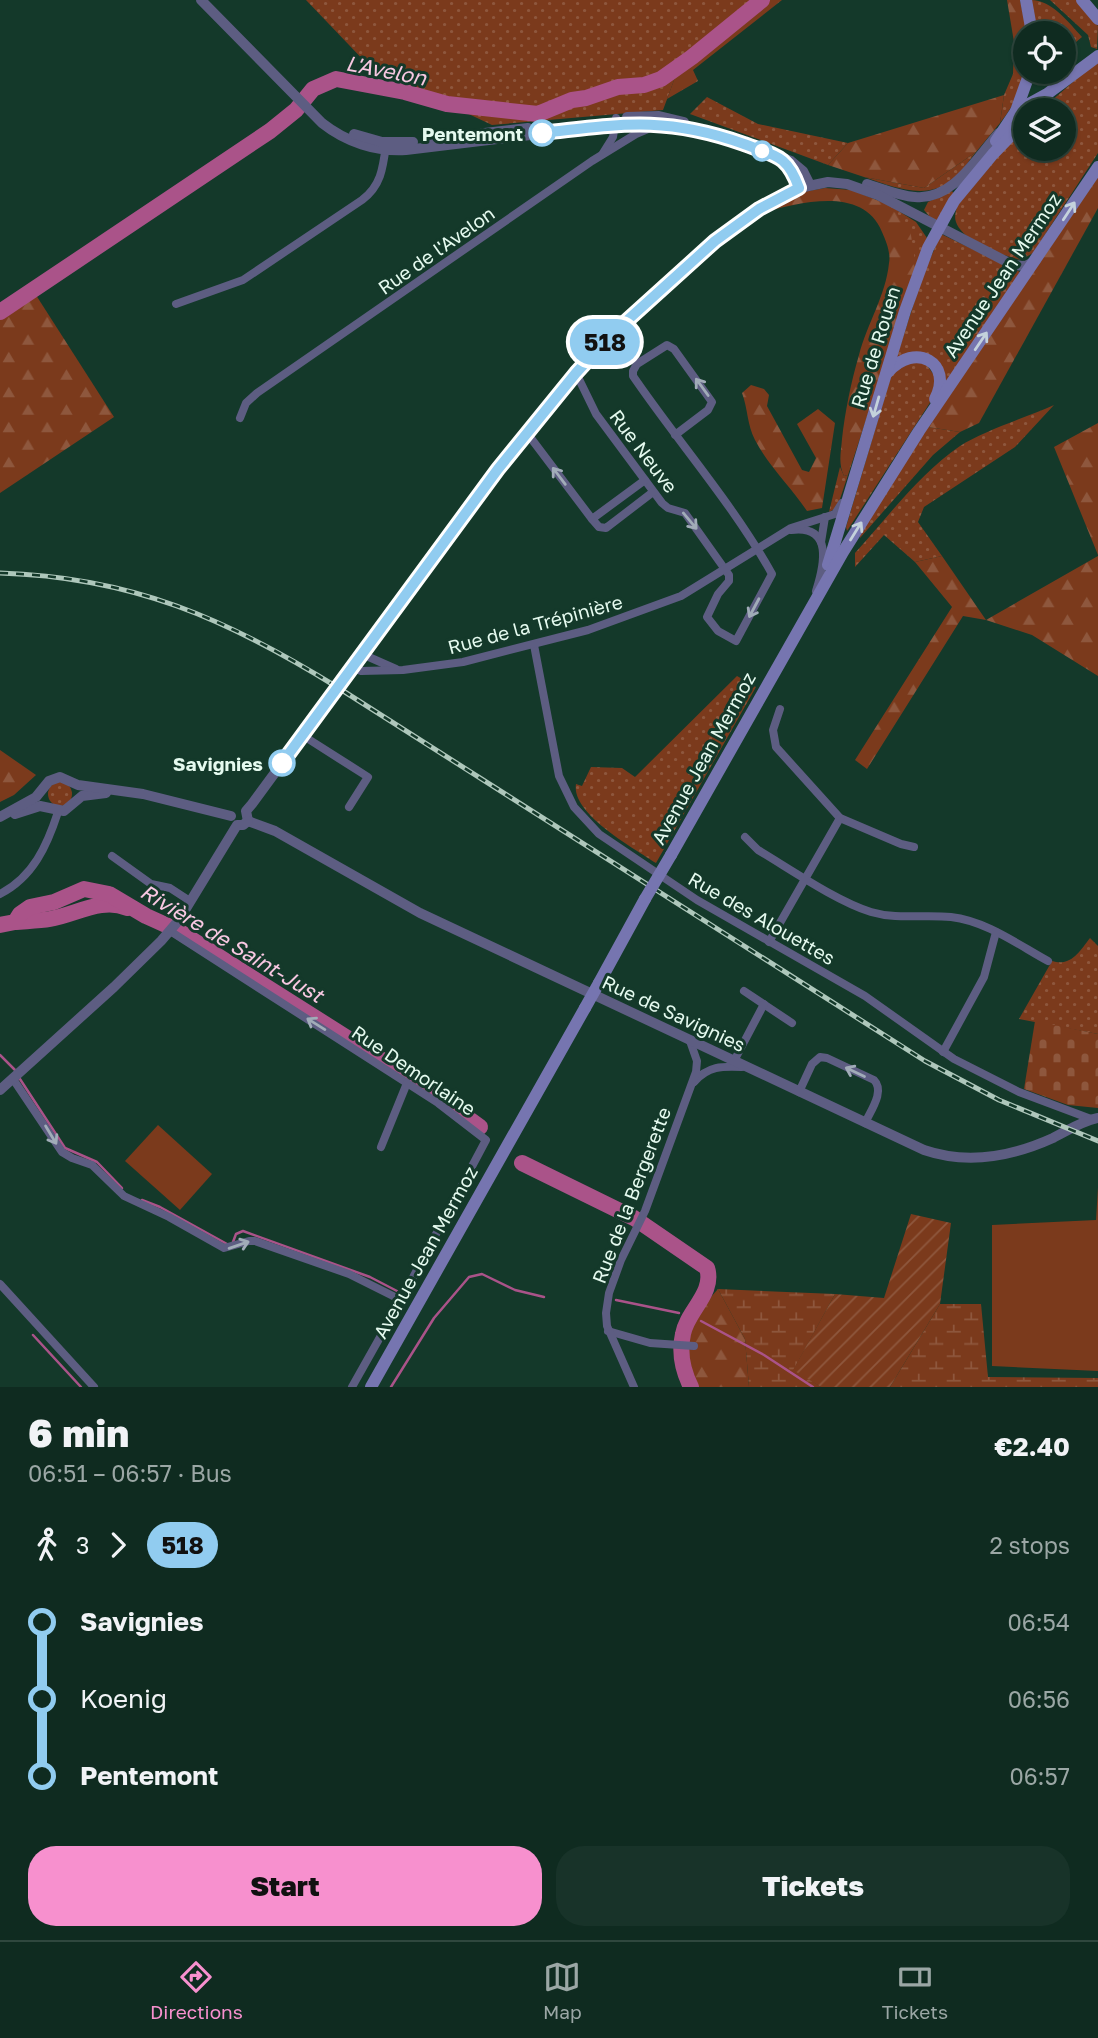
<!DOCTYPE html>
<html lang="en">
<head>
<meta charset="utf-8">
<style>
  :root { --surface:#0f2b20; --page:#183329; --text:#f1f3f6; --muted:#9ba7a5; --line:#2f473e; --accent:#f790ce }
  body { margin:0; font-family:"Golos Text",sans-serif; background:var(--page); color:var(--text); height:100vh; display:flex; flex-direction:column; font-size:26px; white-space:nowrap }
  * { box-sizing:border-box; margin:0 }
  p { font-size:23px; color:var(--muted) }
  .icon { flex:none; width:38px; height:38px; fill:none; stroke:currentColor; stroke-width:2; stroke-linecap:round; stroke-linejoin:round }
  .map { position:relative; height:1387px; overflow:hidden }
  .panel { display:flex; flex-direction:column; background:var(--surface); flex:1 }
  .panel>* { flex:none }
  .badge { padding:0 14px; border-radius:23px; font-size:24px; line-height:46px }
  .buttons { position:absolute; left:1013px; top:21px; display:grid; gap:14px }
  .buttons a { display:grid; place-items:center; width:63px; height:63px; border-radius:50%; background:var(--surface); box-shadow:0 2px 5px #0004,0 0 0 2px var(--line); font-size:35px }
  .map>.badge { position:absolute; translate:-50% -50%; box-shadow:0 0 0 4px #fff }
  .legs { display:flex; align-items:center; gap:10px; height:77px; padding:0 28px; font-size:23px }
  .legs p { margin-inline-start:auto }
  .summary { display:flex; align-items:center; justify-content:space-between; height:119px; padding:0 28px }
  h1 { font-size:38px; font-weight:800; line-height:52px }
  .primary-button { display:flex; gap:14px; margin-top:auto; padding:14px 28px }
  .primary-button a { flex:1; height:80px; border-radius:28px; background:var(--accent); color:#111; font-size:28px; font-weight:800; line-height:80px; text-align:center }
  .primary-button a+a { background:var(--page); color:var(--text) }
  ul { padding:0 28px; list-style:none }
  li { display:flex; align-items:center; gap:24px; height:77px; font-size:26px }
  li i { display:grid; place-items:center; width:10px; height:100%; margin:0 9px; background:currentColor }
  li i::after { content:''; width:18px; height:18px; margin:-9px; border:5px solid; border-radius:50%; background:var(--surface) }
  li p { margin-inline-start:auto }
  li:first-child i { background:linear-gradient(#0000 50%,currentColor 0) }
  li:last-child i { background:linear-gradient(currentColor 50%,#0000 0) }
  .menu { display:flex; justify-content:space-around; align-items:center; height:98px; border-top:2px solid var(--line); background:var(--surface); font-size:19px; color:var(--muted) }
  .menu a { display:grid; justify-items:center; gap:4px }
  .menu .current { color:var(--accent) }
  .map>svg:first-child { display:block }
</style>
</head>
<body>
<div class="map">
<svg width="1098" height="1387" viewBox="0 0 1098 1387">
  <defs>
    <pattern id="grass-dots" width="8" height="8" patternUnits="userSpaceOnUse" patternTransform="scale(1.75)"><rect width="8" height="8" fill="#7b3a1c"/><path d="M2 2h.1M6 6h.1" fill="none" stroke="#8e573d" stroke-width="1.8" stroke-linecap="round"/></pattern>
    <pattern id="forest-firs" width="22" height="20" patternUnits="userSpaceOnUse" patternTransform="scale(1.75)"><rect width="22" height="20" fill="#7b3a1c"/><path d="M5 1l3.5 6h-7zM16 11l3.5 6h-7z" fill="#8e573d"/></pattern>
    <pattern id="wetland-marsh" width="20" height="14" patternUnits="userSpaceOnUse" patternTransform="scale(1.75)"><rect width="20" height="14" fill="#7b3a1c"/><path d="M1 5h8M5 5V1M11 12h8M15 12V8" fill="none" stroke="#8e573d"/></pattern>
    <pattern id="cemetery-stones" width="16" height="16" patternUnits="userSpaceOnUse" patternTransform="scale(1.75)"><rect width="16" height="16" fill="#7b3a1c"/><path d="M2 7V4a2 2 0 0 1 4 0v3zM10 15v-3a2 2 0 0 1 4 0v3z" fill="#8e573d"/></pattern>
    <pattern id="garden-furrows" width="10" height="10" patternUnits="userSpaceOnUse" patternTransform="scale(1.75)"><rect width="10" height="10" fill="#7b3a1c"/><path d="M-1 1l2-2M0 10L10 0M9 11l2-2" fill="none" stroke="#8e573d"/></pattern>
  </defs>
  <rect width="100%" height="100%" fill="#14392a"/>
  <g fill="url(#grass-dots)">
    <polygon points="306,0 761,0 680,64 663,110 492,125 371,68"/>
    <path d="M1031 0C1052 0 1069 23 1082 37L1064 52V33H1035Z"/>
    <polygon points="1050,0 1077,0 1098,26 1097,49 1091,47 1088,35"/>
    <path d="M1025 35C1026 70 1023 95 1000 123L1004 95 1013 74 1014 42Z"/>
    <path d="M1098 60V153L1033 253 1021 260C1003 256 962 241 956 222 954 216 956 212 957 206L1025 124 1026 149H1064V110H1041Z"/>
    <polygon points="707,97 758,124 848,143 828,165 690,114"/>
    <path d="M976 152C969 160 963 171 955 178 927 202 894 187 864 177L924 188Z"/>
    <polygon points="952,191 954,194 935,223 924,210 928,202"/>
    <polygon points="889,205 916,222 927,238 916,267"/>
    <polygon points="941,234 1020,272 945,384 936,362 896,359 923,275"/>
    <polygon points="909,361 926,364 936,378 931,401 847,531 846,527 891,376"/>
    <path d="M1054 405 1015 447 924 507 918 522 942 556 915 562 884 535 855 567V553C888 517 919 474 960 446 983 431 1027 417 1054 405Z"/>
    <polygon points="928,427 960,432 933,455 860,538 860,531"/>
    <polygon points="840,467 844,476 848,475 837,508 829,512"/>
    <path d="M737 676 756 687 656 863C634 848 571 814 576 784L582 786 591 767 622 768 635 777Z"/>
    <circle cx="60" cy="794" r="12"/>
    <path d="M1090 938 1098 946V1034L1019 1019 1052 961C1071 967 1080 951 1090 938Z"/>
  </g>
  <g fill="url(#forest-firs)">
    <polygon points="761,0 782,0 693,70 698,81 667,99 680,64"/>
    <polygon points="1007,0 1020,0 1027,33 1014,42"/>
    <polygon points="1004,95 1000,123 976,152 924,188 864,177 828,165 848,143"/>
    <polygon points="1098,177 1098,208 979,423 960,432 928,427"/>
    <path d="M825 188 852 190 889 205 910 229 916 267 848 475 844 476C838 464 841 452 842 439 845 412 851 382 859 355 867 324 886 295 889 263 891 253 886 241 882 232 863 185 799 203 761 213L803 192Z"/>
    <polygon points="34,292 114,417 0,493 0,314"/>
    <path d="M751 385 764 389 769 395 767 406 802 470 809 472 816 458 797 424 818 409 835 423 822 508 807 511C791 487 768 465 755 440 747 425 748 409 742 393Z"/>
    <polygon points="1098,423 1098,555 1054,447"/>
    <polygon points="942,556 986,620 1098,556 1098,676 1032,635 986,620 963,616 867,769 855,760 952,607 915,562"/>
    <polygon points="0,750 36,775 14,795 0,802"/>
    <polygon points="718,1289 745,1339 749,1387 689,1387 689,1333 695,1315"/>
  </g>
  <g fill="url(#wetland-marsh)">
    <polygon points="718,1289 835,1294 794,1369 821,1387 749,1387 745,1339"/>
    <polygon points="940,1304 981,1304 988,1377 1098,1378 1098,1387 890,1387"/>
  </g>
  <polygon fill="url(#cemetery-stones)" points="1035,1021 1098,1034 1098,1108 1068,1105 1024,1089"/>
  <polygon fill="url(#garden-furrows)" points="911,1214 951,1223 940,1304 890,1387 821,1387 793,1370 835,1294 884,1298"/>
  <g fill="#7b3a1c">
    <polygon points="158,1125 212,1174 180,1210 125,1161"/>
    <polygon points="1098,1187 1098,1371 992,1366 992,1225 1096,1220"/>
  </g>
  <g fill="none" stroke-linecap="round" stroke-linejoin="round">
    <g stroke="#aa5389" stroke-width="2.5">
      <polyline points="0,1055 15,1070"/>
      <polyline points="18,1076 65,1148 97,1162 122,1188"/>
      <polyline points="142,1200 160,1207 227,1244"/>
      <polyline points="233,1242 236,1234 243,1231 370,1277 397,1291"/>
      <polyline points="616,1300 679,1313"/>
      <polyline points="701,1321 764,1355 813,1387"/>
      <polyline points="33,1335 81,1387"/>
      <polyline points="391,1387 434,1318 469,1277 482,1274 515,1290 544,1297"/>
    </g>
    <g stroke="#aa5389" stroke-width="16">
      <polyline points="0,312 270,131 296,110 313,89 336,79 405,92 447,104 538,114 572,100 586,98 618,87 644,85 661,79 692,57 762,0"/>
      <path d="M15 922C27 921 39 921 50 919 75 915 102 897 127 908"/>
      <polyline points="0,925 15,922 20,914 30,907 54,902 84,889 109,894 146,916 177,930 363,1048"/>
      <polyline points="374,1055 428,1089 480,1127"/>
      <path d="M522 1163 634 1218 707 1268C715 1293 687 1311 683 1334 679 1352 683 1371 691 1387"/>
    </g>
    <g stroke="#5d5d82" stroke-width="8">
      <polyline points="603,153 613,137 616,118"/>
      <path d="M176 304 243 280 362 200C381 186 383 168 386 145"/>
      <path d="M576 373 596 414 662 503 668 508 685 513 729 575V581L718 594 707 617 718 631 736 641 772 574C733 504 678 442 633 376V371L637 364 667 345 674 349 712 402 708 410 675 435"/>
      <polyline points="240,418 246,403 257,393 592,161 636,134 655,126"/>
      <polyline points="527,433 592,519"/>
      <polyline points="645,480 592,519 599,527 606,528 653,492"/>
      <path d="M791 530C834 524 824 566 816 591"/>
      <polyline points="821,542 825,517"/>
      <polyline points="534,645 559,776 574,807 599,834 697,900 865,996 954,1059 1019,1092 1091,1119"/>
      <polyline points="362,654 396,669"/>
      <polyline points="352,668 361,671 403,670 463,662 588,630 681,596 791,528 835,514 842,503"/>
      <polyline points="780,709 773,730 776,747 840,818 901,844 914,847"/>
      <polyline points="302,735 368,777 349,807"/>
      <path d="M745 837 758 850C790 869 836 901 871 912 898 920 923 914 951 917 986 921 1017 944 1048 961"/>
      <polyline points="112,856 151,884 170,888 190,901"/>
      <path d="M0 894C33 877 47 846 58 812"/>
      <polyline points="170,931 438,1103 486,1140 401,1300 352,1387"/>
      <polyline points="769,942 840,818"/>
      <polyline points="744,991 792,1023"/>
      <polyline points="943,1052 984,977 996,932"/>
      <polyline points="734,1061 764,1004"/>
      <polyline points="13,1079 62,1152 72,1158 92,1165 124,1196 169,1217 224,1248 249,1241 255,1241 349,1274 401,1300"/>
      <path d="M694 1082C708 1066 722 1066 742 1067"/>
      <path d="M799 1092 812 1064 820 1057 827 1058 874 1080C885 1091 871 1110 865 1123"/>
      <polyline points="381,1147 407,1083"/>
      <polyline points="0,1284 94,1387"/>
      <polyline points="608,1331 650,1343 694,1346"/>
      <polyline points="634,1387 607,1326 606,1313 609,1293 621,1260 645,1211 696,1072 697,1061 690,1041"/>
    </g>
    <g stroke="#5d5d82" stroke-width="10">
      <path d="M201 0 322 123C346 142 376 152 406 150L623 124 672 125 714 134"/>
      <polyline points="627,117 659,116 684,122"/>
      <polyline points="709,131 791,161 803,171 810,185"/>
      <polyline points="354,134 382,142 413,142"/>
      <polyline points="433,139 528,128"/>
      <polyline points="784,160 792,169 799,188"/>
      <path d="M867 184C883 189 899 196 915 197 953 201 977 157 999 133"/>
      <polyline points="15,814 40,806 64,811 82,796 106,793"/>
      <polyline points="0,817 36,797 49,781 60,777 78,785 143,794 231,816"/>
      <polyline points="248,821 246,811 252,804 498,469 565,386 624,323 715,241 745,218 799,188 828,182 847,184 878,195 1013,265 1026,266 1036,260"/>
      <path d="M248 821 275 831 420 913 924 1150C968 1165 1011 1157 1053 1138 1067 1131 1082 1121 1098 1118"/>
      <polyline points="0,1090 114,987 161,941 179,920 237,825 243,825 248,821"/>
    </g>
    <g stroke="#7675b0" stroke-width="12">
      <polyline points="1026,0 1032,33"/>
      <polyline points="1082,0 1098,19"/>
      <polyline points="1016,111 1047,94 1098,56"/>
      <polyline points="996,141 1016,111 1030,72"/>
      <path d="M888 372C915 341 954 363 935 399"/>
      <polyline points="828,565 905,311 928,248 954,201 993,154 1026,120"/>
      <polyline points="671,855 843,552 919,431 1098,167"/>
      <polyline points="599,983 645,899"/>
      <polyline points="371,1387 585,1008"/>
    </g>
    <defs>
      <path id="rail" d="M0 573C132 577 227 619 337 687L925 1061 999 1100 1098 1141"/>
    </defs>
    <use href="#rail" stroke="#aec7bb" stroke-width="5"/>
    <use href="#rail" stroke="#14392a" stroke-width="2.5" stroke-dasharray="8" stroke-linecap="butt"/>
    <g stroke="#7675b0" stroke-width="12">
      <polyline points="645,899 671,855"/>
      <polyline points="585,1008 599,983"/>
    </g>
  </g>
  <defs><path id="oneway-shaft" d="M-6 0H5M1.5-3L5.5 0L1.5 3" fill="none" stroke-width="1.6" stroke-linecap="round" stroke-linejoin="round" transform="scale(1.75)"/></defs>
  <g stroke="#c4d2dc">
    <use href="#oneway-shaft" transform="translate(1069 211) rotate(-57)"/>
    <use href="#oneway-shaft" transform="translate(981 341) rotate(-56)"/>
    <use href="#oneway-shaft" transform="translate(876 407) rotate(106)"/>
    <use href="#oneway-shaft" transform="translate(856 531) rotate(-58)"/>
  </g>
  <g stroke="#a1acb8">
    <use href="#oneway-shaft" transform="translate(702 387) rotate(-126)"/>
    <use href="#oneway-shaft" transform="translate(559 476) rotate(-127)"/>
    <use href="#oneway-shaft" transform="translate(690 521) rotate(50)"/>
    <use href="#oneway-shaft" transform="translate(754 608) rotate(118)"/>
    <use href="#oneway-shaft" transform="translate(316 1024) rotate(-148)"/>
    <use href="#oneway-shaft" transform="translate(855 1072) rotate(-155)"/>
    <use href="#oneway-shaft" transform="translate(51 1135) rotate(59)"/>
    <use href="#oneway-shaft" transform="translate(239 1245) rotate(-19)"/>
  </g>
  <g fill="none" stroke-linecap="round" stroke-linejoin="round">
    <defs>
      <path id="line-1" d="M282 763 498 469 576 373 611 335 715 241 759 209 799 188C787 154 775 156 744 144 665 116 622 124 542 133"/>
    </defs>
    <use href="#line-1" stroke="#fff" stroke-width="16"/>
    <use href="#line-1" stroke="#91ccf0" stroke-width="10"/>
  </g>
  <g fill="#fff" stroke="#91ccf0" stroke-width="3.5">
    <circle cx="542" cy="133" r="12"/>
    <circle cx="762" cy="151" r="9"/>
    <circle cx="282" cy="763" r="12"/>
  </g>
  <g text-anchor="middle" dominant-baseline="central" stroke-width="6" stroke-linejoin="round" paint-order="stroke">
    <g font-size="19" font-weight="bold" fill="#e5faef" stroke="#14392a" text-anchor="end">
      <text x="523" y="133">Pentemont</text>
      <text x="263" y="763">Savignies</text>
    </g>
    <g font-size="19" fill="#e5faef" stroke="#14392a">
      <text transform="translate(436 250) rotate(-35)">Rue de l'Avelon</text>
      <text transform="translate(1002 275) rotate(-56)">Avenue Jean Mermoz</text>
      <text transform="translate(875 347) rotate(-73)">Rue de Rouen</text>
      <text transform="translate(644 451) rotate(53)">Rue Neuve</text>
      <text transform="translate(535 624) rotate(-15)">Rue de la Trépinière</text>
      <text transform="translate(703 758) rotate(-61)">Avenue Jean Mermoz</text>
      <text transform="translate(762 918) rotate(30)">Rue des Alouettes</text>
      <text transform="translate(674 1013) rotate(25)">Rue de Savignies</text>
      <text transform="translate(414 1070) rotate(34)">Rue Demorlaine</text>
      <text transform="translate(631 1195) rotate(-69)">Rue de la Bergerette</text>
      <text transform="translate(425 1252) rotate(-61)">Avenue Jean Mermoz</text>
    </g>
    <g font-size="21" font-style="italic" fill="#f8c8e2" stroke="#14392a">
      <text transform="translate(386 70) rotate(11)">L'Avelon</text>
      <text transform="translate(232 943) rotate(31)">Rivière de Saint-Just</text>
    </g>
  </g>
</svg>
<div class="buttons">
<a><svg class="icon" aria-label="locate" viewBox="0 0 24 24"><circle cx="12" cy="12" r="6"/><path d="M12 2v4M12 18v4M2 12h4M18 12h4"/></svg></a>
<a><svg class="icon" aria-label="layers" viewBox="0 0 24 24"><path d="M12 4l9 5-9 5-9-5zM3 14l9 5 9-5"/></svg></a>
</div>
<b class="badge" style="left:605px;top:342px;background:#91ccf0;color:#111">518</b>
</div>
<section class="panel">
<div class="summary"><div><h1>6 min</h1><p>06:51 – 06:57 · Bus</p></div><b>€2.40</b></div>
<div class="legs"><svg class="icon" aria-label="walk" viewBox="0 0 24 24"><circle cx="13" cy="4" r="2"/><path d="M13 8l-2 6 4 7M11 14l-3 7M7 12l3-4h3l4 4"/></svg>3<svg class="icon" aria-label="forward" viewBox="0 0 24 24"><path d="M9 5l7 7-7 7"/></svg><b class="badge" style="background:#91ccf0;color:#111">518</b><p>2 stops</p></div>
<ul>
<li><i style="color:#91ccf0"></i><b>Savignies</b><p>06:54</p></li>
<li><i style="color:#91ccf0"></i><span>Koenig</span><p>06:56</p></li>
<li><i style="color:#91ccf0"></i><b>Pentemont</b><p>06:57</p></li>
</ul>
<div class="primary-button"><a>Start</a><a>Tickets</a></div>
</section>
<nav class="menu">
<a class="current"><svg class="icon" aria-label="directions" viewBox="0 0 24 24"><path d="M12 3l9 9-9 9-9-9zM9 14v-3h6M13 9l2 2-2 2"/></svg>Directions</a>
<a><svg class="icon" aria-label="map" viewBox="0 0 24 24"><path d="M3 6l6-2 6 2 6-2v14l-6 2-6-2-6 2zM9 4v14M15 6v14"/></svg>Map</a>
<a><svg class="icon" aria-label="tickets" viewBox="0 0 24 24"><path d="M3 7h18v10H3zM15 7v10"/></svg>Tickets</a>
</nav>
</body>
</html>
